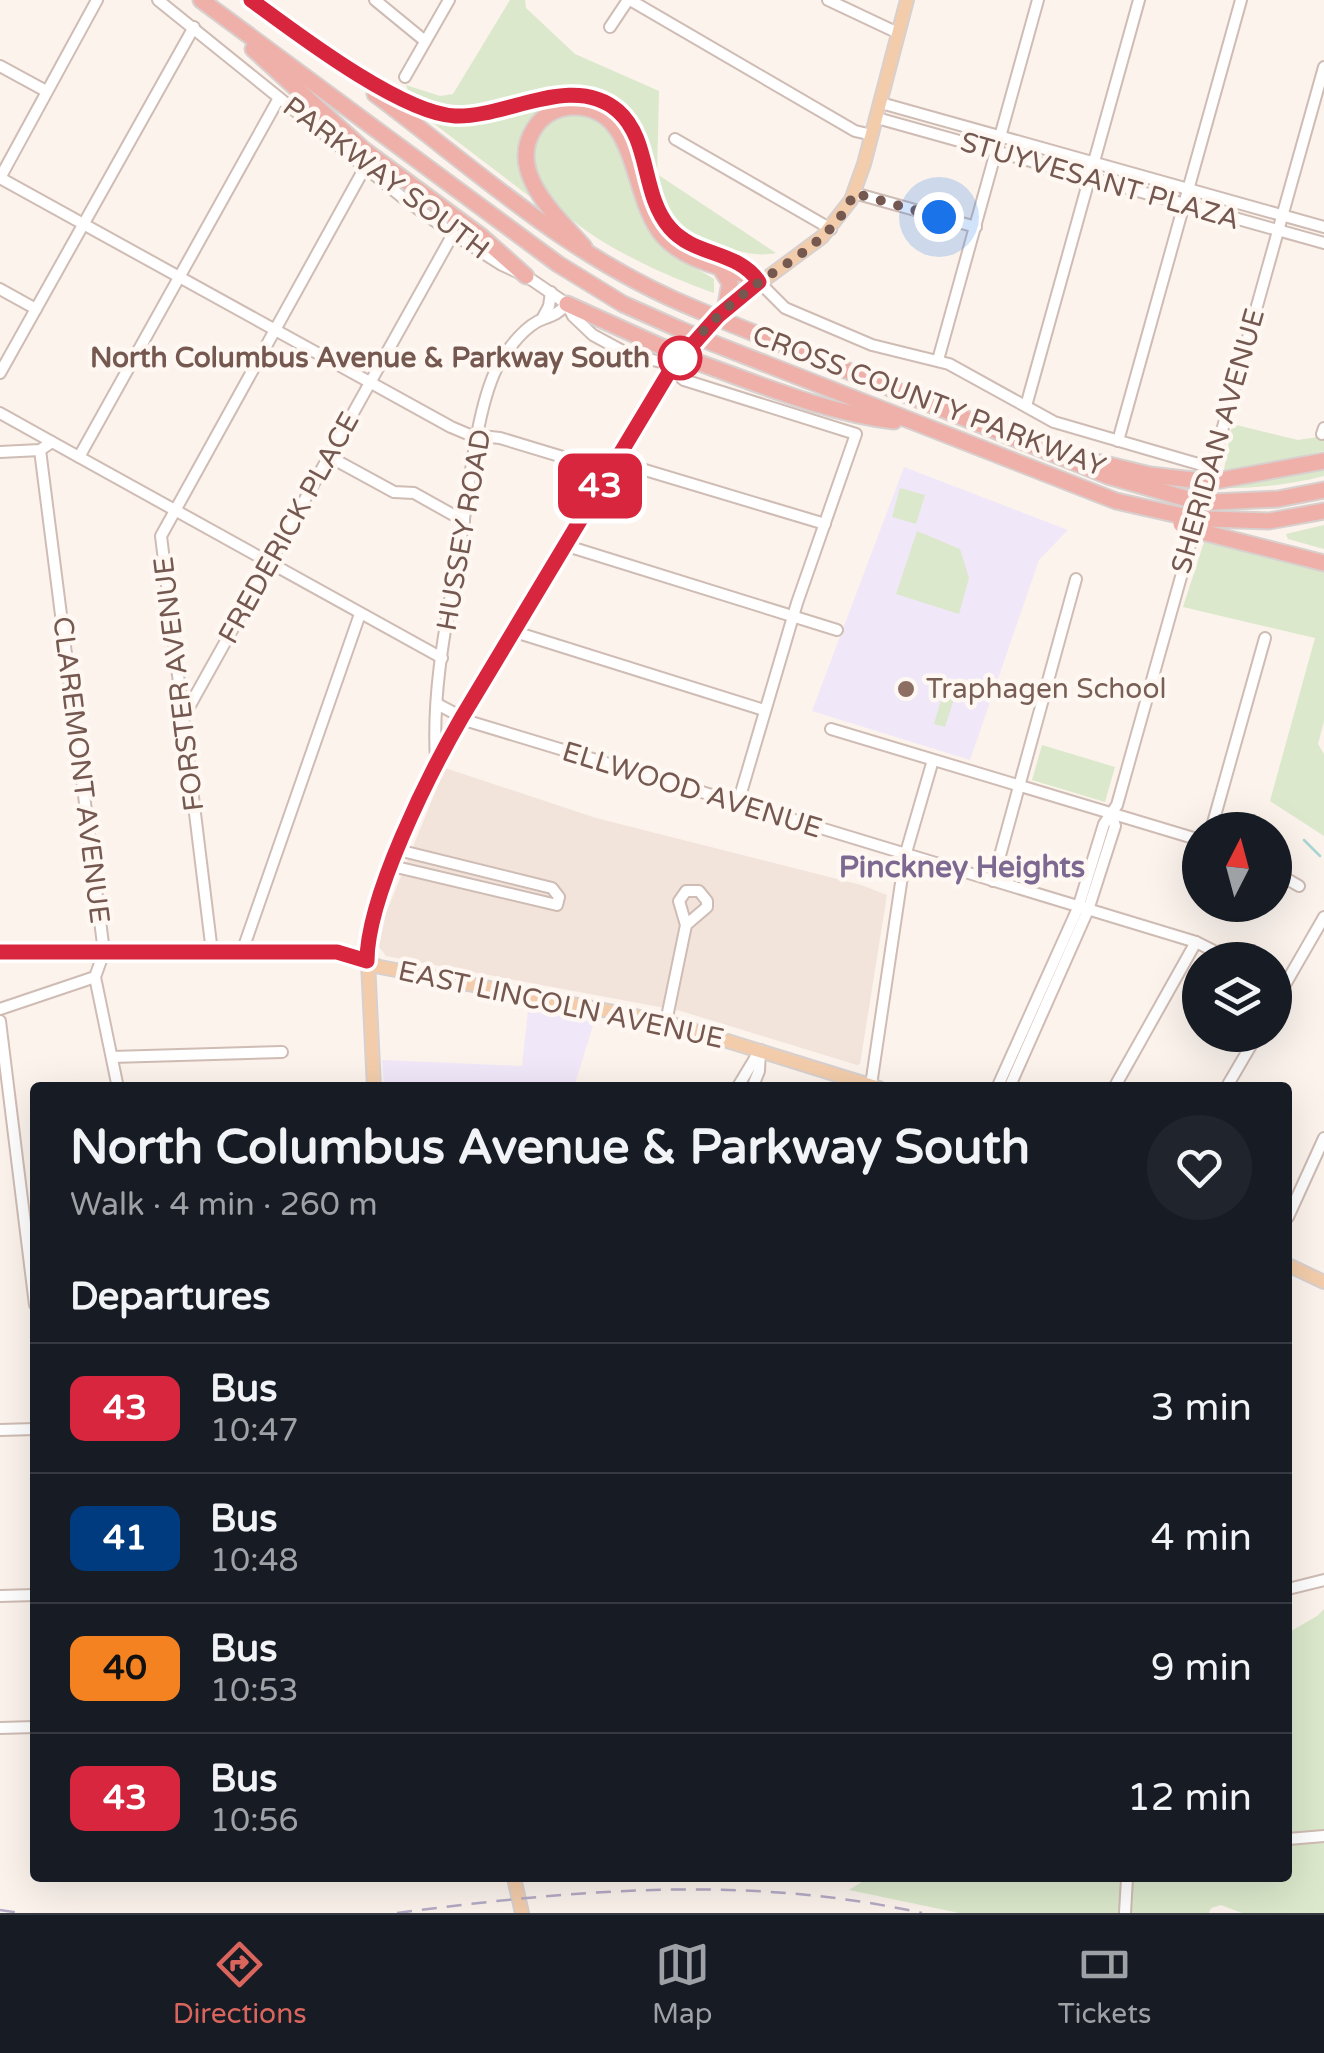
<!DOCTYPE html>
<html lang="en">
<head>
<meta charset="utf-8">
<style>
  :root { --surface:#171b24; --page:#20242c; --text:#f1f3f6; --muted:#9ea1a6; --line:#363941; --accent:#d9655d }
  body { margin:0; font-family:"Varela Round",sans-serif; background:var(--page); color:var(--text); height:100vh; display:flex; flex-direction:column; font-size:38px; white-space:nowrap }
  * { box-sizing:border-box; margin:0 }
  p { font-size:32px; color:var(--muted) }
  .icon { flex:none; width:55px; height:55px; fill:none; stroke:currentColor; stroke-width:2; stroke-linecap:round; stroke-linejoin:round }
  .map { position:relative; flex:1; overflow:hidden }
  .side { position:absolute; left:30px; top:1082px; width:1262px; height:800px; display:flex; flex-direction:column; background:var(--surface); border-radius:10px; box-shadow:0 10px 40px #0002 }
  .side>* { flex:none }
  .badge { padding:0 20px; border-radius:15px; font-size:35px; line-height:65px }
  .needle { width:65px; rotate:6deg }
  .buttons { position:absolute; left:1182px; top:812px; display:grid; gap:20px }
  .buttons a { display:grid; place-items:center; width:110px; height:110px; border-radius:50%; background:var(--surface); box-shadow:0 10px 40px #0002; font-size:50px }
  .you { position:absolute; width:50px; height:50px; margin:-25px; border:8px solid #fff; border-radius:50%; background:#1a73e8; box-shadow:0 0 0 15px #1a73e833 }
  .map>.badge { position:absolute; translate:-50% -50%; box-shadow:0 0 0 5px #fff }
  h2 { padding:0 40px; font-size:38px; line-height:90px }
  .round { display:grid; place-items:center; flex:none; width:105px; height:105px; border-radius:52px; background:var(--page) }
  .head { display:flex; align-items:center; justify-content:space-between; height:170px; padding:0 40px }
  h1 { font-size:48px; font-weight:700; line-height:75px }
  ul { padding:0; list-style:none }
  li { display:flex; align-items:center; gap:30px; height:130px; padding:0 40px; border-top:2px solid var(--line) }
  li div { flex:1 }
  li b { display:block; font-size:38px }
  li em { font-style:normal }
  li .badge { min-width:110px; font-weight:700; text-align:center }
  .tabs { display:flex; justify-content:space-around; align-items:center; height:140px; border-top:2px solid var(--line); background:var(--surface); font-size:28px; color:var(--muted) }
  .tabs a { display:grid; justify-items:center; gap:5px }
  .tabs .selected { color:var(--accent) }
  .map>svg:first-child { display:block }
</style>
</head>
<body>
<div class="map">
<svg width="1324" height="1913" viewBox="0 0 1324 1913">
  <rect width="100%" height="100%" fill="#fbf3ec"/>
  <polygon fill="#f2e4db" points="445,768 596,818 861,885 887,895 860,1064 857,1065 681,1011 386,956 379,947 386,913"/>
  <g fill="#f0e8f8">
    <polygon points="904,467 1068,530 1039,560 970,760 812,711"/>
    <polygon points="528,1010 594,1022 574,1087 384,1087 382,1060 522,1066"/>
  </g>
  <g fill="#dbe8cb">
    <path d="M510 0H525L526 8 575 54 659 91 657 174 776 253C757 257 742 252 724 247 625 217 674 142 617 100 572 67 511 108 461 108 443 108 426 100 409 93L406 85 440 96 453 94Z"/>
    <path d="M554 103C510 128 515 154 529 196L420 113Z"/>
    <path d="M581 113C634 130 623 196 651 235 667 257 692 265 714 279V293C663 275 518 216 535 146 540 123 560 115 581 113Z"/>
    <polygon points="1232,424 1298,440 1324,436 1324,451 1250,468 1224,470"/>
    <path d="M1324 467V476C1292 484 1260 488 1227 488Z"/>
    <polygon points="900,488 925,495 916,524 892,517"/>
    <polygon points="1324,525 1324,549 1288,539 1286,534"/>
    <polygon points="917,531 960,549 969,578 959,614 896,594"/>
    <polygon points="1204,542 1324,571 1324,721 1318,744 1324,754 1324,836 1270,801 1315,638 1183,607"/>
    <polygon points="946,683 958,686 945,727 934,724"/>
    <polygon points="1042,745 1115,767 1105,802 1032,780"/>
    <polygon points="1324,1609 1324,1913 1242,1913 1221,1905 1211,1908 1209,1913 959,1913 849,1890 868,1878 1288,1878 1288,1633 1317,1616"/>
  </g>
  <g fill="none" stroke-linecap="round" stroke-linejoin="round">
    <polyline stroke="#a9d5d4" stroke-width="2.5" points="1304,840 1320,856"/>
    <defs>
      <g id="minor">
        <polyline points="158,0 407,201 453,234 502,265 526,276 567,304 573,316 593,335 628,354 661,362 684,380 856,434 797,603 738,803"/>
        <polyline points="375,0 425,41"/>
        <polyline points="630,0 855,131 872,135"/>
        <polyline points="828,0 898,33"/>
        <polyline points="610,27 628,0"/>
        <polyline points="0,66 46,91"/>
        <polyline points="405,77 449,0"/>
        <polyline points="881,103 1324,227"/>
        <polyline points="877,118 1324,243"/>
        <polyline points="675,139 831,229"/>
        <polyline points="0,178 451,427 470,435 500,438 609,471"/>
        <polyline points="0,178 97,0"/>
        <polyline points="854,193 976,227"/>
        <polyline points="759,282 785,308 872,345 949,364 1054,422 1212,468"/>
        <polyline points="0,289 36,309"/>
        <polyline points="542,319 549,306 551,292"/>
        <polyline points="938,360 1038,0"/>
        <polyline points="0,373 194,27"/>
        <polyline points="1026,406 1139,0"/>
        <polyline points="0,413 52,442"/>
        <polyline points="1322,434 1324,428"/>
        <polyline points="1118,441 1241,0"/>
        <polyline points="40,450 104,952 95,977 118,1088"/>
        <polyline points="0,452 40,450 52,442 442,658"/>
        <polyline points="328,456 394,492 414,493 464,521"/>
        <polyline points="79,457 279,98"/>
        <polyline points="615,461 825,524"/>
        <polyline points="564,545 837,630"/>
        <polyline points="512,631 764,710"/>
        <polyline points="439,705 471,722 1196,942 1232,960"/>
        <polyline points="184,716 453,234"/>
        <polyline points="831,729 1200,840"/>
        <path d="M436 760C431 682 451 601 463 525 470 481 478 399 500 362 509 347 526 325 543 319 554 315 559 313 567 304"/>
        <polyline points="1211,830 1265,638"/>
        <polyline points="392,866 557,905 559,897 552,888 398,850"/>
        <polyline points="1275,872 1299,886"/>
        <polyline points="993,881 1076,579"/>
        <polyline points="212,952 161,536 364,169"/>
        <polyline points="242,952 360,614"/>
        <polyline points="1275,1002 1324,917"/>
        <polyline points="0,1009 95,977"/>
        <polyline points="0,1021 35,1305"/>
        <polyline points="666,1022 686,925 679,901 686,891 699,891 707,901 707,907 686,925"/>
        <polyline points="112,1057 282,1052"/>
        <polyline points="871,1085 905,856 933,760"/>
        <polyline points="737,1088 760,1050"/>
        <polyline points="752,1088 759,1071 760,1050"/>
        <polyline points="997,1088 1078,908 1104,824 1117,805 1324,67"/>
        <polyline points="1009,1088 1088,910 1115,826 1112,816"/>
        <polyline points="1114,1088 1196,942"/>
        <polyline points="1226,1088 1257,1035"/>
        <polyline points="1288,1217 1324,1138"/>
        <polyline points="0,1430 35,1429"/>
        <polyline points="1288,1589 1324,1580"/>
        <polyline points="0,1596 35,1595"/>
        <polyline points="0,1728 35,1727"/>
        <polyline points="1288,1839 1324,1836"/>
        <polyline points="1125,1913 1127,1878"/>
      </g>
      <g id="major">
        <polyline points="0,952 337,952 380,967 666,1022 879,1088"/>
        <polyline points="374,1088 367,941 392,866 436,761 671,369 733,303 822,237 851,200 864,164 907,0"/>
        <polyline points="1288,1265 1324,1282"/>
        <polyline points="514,1878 522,1913"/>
      </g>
      <g id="highway">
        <polyline points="201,0 558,264 623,304 679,329"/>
        <polyline points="251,0 301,37"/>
        <path d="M294 32C338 60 402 113 455 116 506 119 573 72 617 111 651 140 642 195 670 228 695 257 738 250 759 282"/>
        <polyline points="253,49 364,150 482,237 526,276"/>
        <path d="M375 94C483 175 570 258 698 310"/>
        <path d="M584 247C558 217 506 173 534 129 542 116 556 108 572 107 639 104 630 199 663 236 683 259 717 266 745 275"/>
        <polyline points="719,266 730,283 725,310"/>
        <polyline points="567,304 662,347"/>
        <polyline points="734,325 1108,476 1188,499"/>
        <polyline points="715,344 1116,501 1183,516"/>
        <path d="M697 362C761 385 827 413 894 421"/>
        <polyline points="1084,459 1150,475 1193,480"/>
        <polyline points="1221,480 1324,461"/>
        <polyline points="1214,502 1278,499 1324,490"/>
        <polyline points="1209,519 1269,521 1324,511"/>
        <polyline points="1206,533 1324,563"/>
      </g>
    </defs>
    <use href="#minor" stroke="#cfbcb4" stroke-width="14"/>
    <use href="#major" stroke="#d8d0ce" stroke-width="16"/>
    <use href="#highway" stroke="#d8d0ce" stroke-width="19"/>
    <use href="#minor" stroke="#fff" stroke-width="10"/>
    <use href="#major" stroke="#f3cdab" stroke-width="12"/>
    <use href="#highway" stroke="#efb0a9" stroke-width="15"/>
    <g stroke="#b4aac5" stroke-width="2.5" stroke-dasharray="15 10" stroke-linecap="butt">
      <polyline points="0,1910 20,1913"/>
      <path d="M397 1913C575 1890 744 1874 922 1913"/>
    </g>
    <defs>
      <g id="highway-bridge">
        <polyline points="698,310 734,325"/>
        <polyline points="679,329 715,344"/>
        <polyline points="662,347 697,362"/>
        <polyline points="1193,480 1221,480"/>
        <polyline points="1188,499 1214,502"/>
        <polyline points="1183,516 1209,519"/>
        <polyline points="1181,524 1206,533"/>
      </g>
    </defs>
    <use href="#highway-bridge" stroke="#d8d0ce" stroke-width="19" stroke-linecap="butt"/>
    <use href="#highway-bridge" stroke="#efb0a9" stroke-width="15"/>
  </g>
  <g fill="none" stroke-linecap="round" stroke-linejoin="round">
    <defs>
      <path id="line" d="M0 952H337L367 961C367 897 429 774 462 717L671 369 718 316 759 282C738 250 695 257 670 228 641 195 651 140 618 111 573 72 506 118 455 116 402 114 296 33 251 0"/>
    </defs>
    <use href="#line" stroke="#fff" stroke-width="22"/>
    <use href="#line" stroke="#d7263d" stroke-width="15"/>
    <path stroke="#755850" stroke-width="10" stroke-dasharray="0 18" d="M680 358C699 334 722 311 746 292 785 262 834 241 854 193L939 217"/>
  </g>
  <circle fill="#fff" stroke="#d7263d" stroke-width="5" cx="680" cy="358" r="20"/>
  <circle fill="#8d6e63" stroke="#fef7f2" stroke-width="4" cx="906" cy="689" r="10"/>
  <g text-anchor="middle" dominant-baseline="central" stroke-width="9" stroke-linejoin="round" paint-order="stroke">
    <g font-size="28" fill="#755850" stroke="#fef7f2">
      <text transform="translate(386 178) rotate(37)">PARKWAY SOUTH</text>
      <text transform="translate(1100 181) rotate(16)">STUYVESANT PLAZA</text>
      <text transform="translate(929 401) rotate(21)">CROSS COUNTY PARKWAY</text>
      <text transform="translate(1218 441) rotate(-74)">SHERIDAN AVENUE</text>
      <text transform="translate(289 528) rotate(-61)">FREDERICK PLACE</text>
      <text transform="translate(464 530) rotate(-80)">HUSSEY ROAD</text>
      <text transform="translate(179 684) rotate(-97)">FORSTER AVENUE</text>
      <text transform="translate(81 770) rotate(83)">CLAREMONT AVENUE</text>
      <text transform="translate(692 790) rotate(17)">ELLWOOD AVENUE</text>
      <text transform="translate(561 1005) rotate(12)">EAST LINCOLN AVENUE</text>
    </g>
    <g font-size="28" font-weight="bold" fill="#755850" stroke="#fef7f2" text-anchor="end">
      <text x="650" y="358">North Columbus Avenue &amp; Parkway South</text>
    </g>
    <g font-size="28" fill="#785e54" stroke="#fef7f2" text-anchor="start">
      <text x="926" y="689">Traphagen School</text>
    </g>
    <g font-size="30" font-weight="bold" fill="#7c6890" stroke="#fef7f2">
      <text x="962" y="867">Pinckney Heights</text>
    </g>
  </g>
</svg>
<div class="buttons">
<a><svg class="needle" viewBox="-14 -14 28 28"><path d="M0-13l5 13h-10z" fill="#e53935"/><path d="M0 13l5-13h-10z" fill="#9ea1a6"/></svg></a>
<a><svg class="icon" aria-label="layers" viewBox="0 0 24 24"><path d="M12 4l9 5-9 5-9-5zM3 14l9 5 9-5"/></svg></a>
</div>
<div class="you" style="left:939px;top:217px"></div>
<b class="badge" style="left:600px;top:486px;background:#d7263d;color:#fff">43</b>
<section class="side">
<div class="head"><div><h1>North Columbus Avenue &amp; Parkway South</h1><p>Walk · 4 min · 260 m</p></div><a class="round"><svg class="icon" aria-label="heart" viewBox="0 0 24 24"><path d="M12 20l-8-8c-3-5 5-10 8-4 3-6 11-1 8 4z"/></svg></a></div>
<h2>Departures</h2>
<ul>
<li><span class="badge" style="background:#d7263d;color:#fff">43</span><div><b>Bus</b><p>10:47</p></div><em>3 min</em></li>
<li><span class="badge" style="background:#003b80;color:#fff">41</span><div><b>Bus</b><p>10:48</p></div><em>4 min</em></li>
<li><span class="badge" style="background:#f58220;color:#111">40</span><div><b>Bus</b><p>10:53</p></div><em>9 min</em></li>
<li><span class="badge" style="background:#d7263d;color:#fff">43</span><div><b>Bus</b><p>10:56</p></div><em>12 min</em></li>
</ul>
</section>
</div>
<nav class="tabs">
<a class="selected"><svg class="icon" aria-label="directions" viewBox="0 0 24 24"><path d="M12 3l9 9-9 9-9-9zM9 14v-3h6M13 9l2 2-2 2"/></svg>Directions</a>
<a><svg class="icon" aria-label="map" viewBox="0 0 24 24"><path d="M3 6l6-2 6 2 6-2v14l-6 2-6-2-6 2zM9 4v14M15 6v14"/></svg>Map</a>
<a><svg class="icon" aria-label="tickets" viewBox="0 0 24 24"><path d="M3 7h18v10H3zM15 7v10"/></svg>Tickets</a>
</nav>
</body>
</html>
